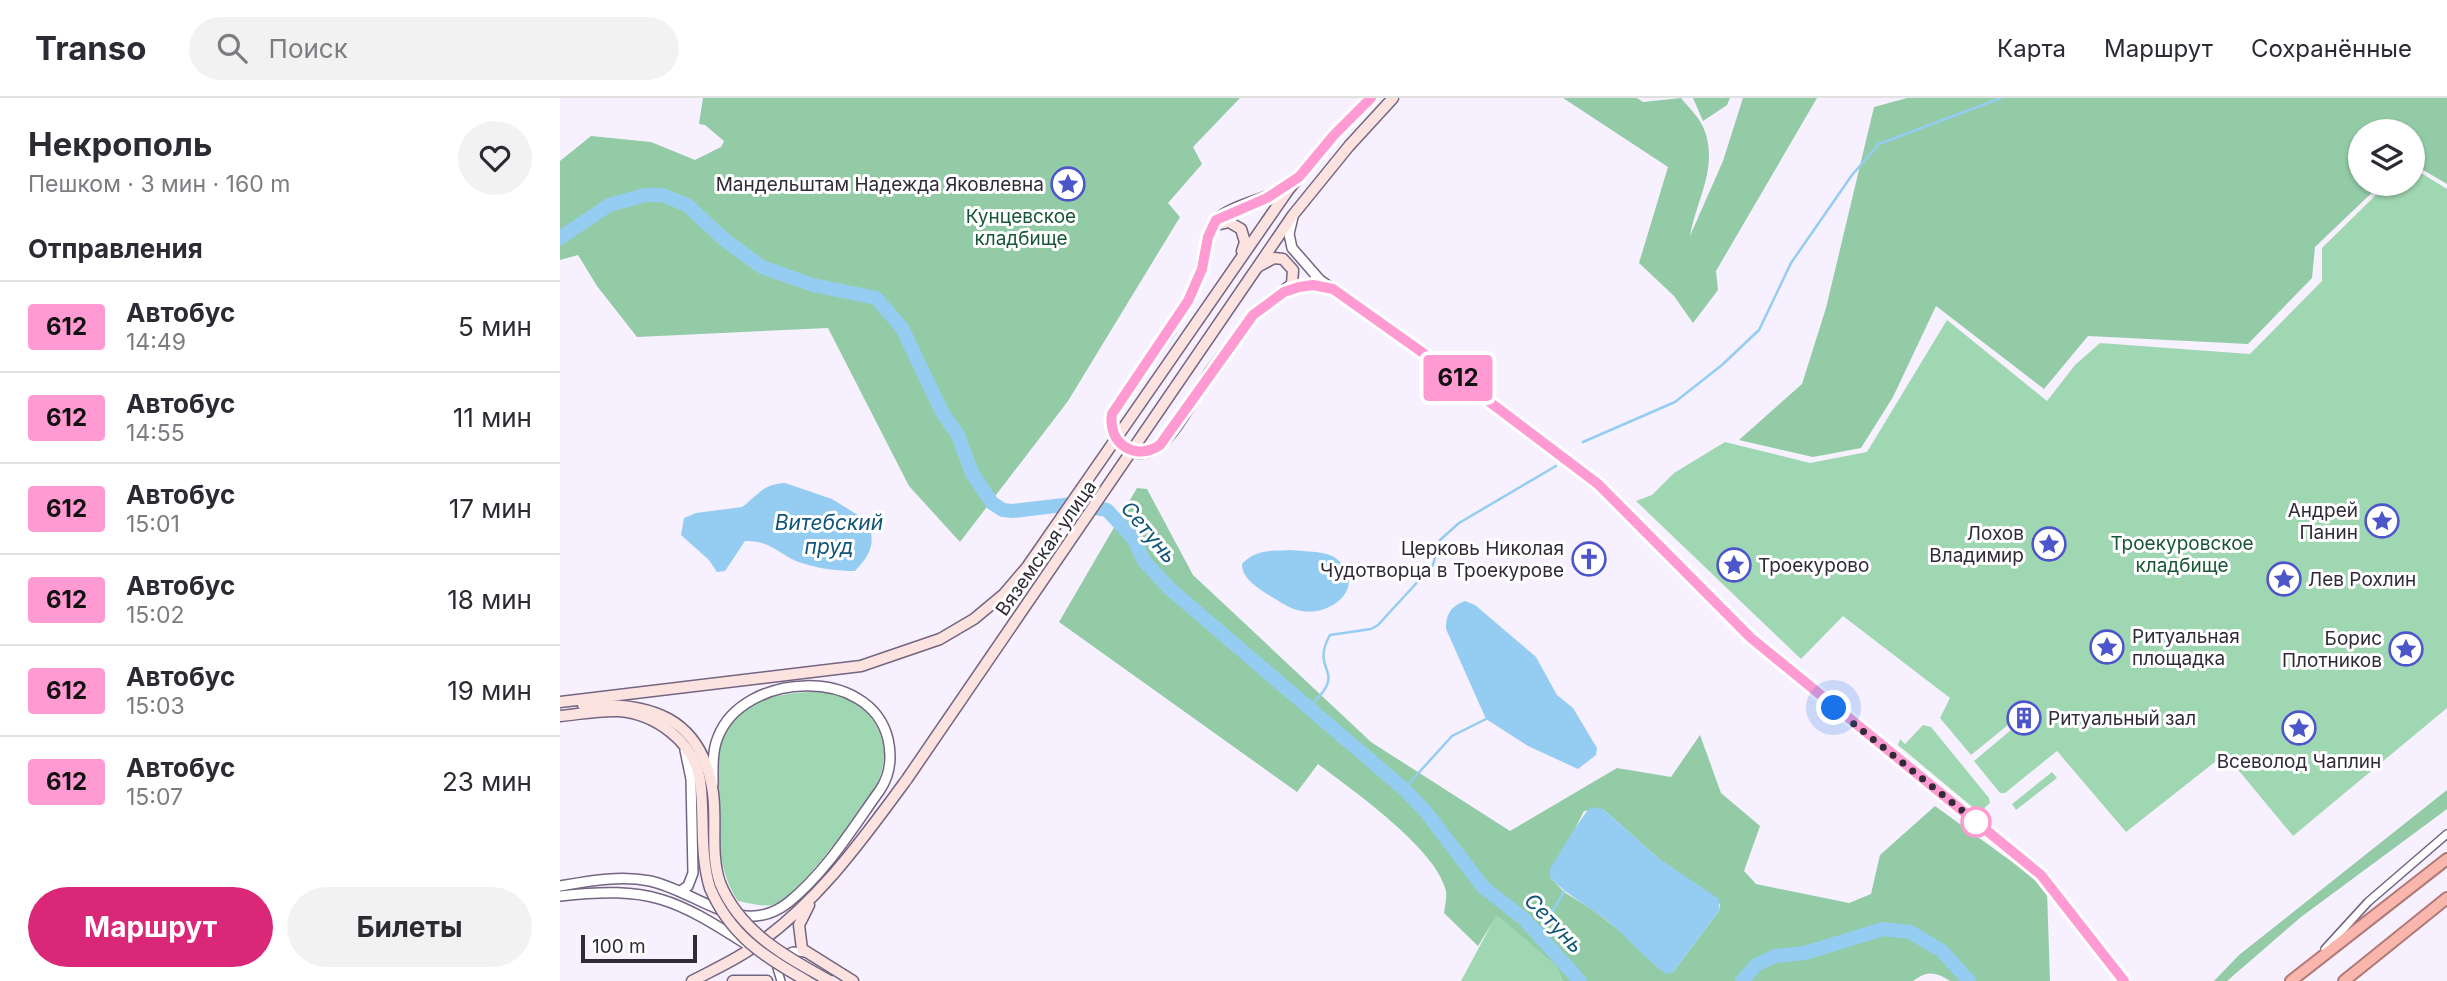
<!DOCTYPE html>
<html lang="ru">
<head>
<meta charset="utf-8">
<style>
  :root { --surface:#fff; --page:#f2f2f3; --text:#2b2b33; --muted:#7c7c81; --line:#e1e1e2; --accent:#db2777 }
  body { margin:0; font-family:Inter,sans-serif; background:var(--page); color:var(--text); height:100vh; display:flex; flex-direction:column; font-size:26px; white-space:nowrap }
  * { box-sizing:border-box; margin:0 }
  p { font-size:23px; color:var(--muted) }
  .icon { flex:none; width:38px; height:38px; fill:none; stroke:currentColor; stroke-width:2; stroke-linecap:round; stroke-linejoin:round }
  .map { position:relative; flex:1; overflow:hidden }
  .sheet { display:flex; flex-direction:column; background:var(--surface); width:560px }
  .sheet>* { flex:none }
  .badge { padding:0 14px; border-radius:5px; font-size:24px; line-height:46px }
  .buttons { position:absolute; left:1788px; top:21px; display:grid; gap:14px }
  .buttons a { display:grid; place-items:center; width:77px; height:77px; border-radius:50%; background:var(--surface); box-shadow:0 2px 5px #0004; font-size:35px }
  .scale { position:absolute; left:21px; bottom:18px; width:116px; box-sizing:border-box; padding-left:7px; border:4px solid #312b38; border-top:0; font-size:19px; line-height:24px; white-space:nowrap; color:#312b38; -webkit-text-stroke:5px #fff; paint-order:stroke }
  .you { position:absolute; width:35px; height:35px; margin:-18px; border:5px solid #fff; border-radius:50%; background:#1a73e8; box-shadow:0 0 0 10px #1a73e833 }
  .map>.badge { position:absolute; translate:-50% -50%; box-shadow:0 0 0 4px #fff }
  h2 { padding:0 28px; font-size:26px; line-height:63px }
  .round { display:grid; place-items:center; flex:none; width:74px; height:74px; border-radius:37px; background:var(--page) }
  .overview { display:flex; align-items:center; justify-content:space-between; height:119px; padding:0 28px }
  h1 { font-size:33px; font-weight:700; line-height:52px }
  .action { display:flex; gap:14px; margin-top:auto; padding:14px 28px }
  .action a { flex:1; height:80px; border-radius:42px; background:var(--accent); color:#fff; font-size:28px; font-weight:700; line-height:80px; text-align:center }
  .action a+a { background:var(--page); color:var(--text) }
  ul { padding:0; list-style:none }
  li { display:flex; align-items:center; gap:21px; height:91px; padding:0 28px; border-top:2px solid var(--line) }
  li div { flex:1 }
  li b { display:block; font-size:26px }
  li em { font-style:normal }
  li .badge { min-width:77px; font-weight:700; text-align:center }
  header { display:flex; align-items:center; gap:42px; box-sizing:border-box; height:98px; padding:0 35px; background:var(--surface); border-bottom:2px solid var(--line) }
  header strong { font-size:33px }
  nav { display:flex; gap:38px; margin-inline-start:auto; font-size:24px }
  .search { width:490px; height:63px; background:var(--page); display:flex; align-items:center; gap:18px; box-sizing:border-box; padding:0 24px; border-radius:38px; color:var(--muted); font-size:26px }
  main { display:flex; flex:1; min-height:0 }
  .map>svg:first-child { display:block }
</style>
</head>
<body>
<header>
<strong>Transo</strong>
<div class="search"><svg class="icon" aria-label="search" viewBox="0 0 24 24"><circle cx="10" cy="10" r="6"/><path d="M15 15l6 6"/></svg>Поиск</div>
<nav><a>Карта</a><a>Маршрут</a><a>Сохранённые</a></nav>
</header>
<main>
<section class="sheet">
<div class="overview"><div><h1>Некрополь</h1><p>Пешком · 3 мин · 160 m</p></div><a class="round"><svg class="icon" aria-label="heart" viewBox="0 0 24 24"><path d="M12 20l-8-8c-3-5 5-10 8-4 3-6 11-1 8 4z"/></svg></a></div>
<h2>Отправления</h2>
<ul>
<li><span class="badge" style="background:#ff9ad2;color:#111">612</span><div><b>Автобус</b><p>14:49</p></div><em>5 мин</em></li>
<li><span class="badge" style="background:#ff9ad2;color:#111">612</span><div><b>Автобус</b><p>14:55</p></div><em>11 мин</em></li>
<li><span class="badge" style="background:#ff9ad2;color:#111">612</span><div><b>Автобус</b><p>15:01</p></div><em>17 мин</em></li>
<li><span class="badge" style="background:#ff9ad2;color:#111">612</span><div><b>Автобус</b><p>15:02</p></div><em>18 мин</em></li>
<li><span class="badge" style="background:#ff9ad2;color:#111">612</span><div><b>Автобус</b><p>15:03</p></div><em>19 мин</em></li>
<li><span class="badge" style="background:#ff9ad2;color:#111">612</span><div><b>Автобус</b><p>15:07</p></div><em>23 мин</em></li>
</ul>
<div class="action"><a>Маршрут</a><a>Билеты</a></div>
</section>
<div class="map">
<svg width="1887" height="883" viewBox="0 0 1887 883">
  <rect width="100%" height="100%" fill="#f7f0fe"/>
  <g fill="#a0d7b3">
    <polygon points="1853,70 1887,91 1887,610 1733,738 1665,656 1566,734 1497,653 1445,695 1440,695 1414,663 1451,632 1448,627 1411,657 1380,620 1390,600 1283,518 1241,561 1076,403 1092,397 1114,375 1165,344 1250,365 1307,354 1387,222 1487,303 1515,267 1540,245 1690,256 1762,183 1762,150 1827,86 1853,86"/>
    <path d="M260 593C283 597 301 604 314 624 345 670 297 719 268 754 257 768 232 799 215 806 205 810 189 805 178 803 151 763 158 703 158 656 171 598 211 597 260 593Z"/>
    <polygon points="1363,627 1371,629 1429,700 1430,705 1422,712 1416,712 1338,647 1340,641 1345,646"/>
    <polygon points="1492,674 1497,680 1456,712 1452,706"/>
    <polygon points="937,816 995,867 1003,883 901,883"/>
  </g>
  <g fill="#93cba7" fill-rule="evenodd">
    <polygon points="143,0 680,0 633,49 642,66 608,105 620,119 508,303 400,444 349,388 268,230 77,239 37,188 18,157 0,162 0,63 31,38 91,44 135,62 161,49 164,43 145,27 139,26"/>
    <path d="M1003 0H1077L1083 4 1121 0C1128 9 1140 20 1144 31 1159 69 1136 103 1130 138L1163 63 1183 0H1257L1156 173 1158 192 1133 225 1114 198 1079 165 1108 69Z"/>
    <polygon points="1133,0 1170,0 1167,7 1143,23"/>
    <polygon points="1347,0 1887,0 1887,86 1853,66 1853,33 1801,33 1801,86 1821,86 1755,149 1752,180 1688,246 1528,238 1484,291 1376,208 1333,299 1301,350 1253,359 1179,342 1242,286 1266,210 1314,9"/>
    <path d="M577 390 587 391 633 477 811 644 950 733 1057 670 1111 679 1140 637 1161 695 1200 728 1184 773 1196 786 1289 805 1311 796 1320 757 1375 708 1473 779 1487 793 1490 883H1390C1376 874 1368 872 1353 883H1003L995 867 937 817 918 848 884 815C885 808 887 799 886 793 877 751 791 691 758 666L737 694 499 524ZM1043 711 1098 760 1160 806 1159 813 1113 874 1033 812 1004 794 990 779 1024 713Z"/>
    <polygon points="1887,692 1887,711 1741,819 1667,883 1654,883 1679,857"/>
  </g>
  <g fill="#95cdf2">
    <path d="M225 385 272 401 309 424C315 447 311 456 295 473 278 473 262 471 245 466 221 460 213 442 185 443L165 473 157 474 149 462 121 437 124 420 136 415 182 409C199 396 203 386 225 385Z"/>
    <path d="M731 452C745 454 768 452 778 462 807 488 773 518 742 513 729 511 716 501 704 494 694 487 682 479 682 466 696 451 712 453 731 452Z"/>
    <path d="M905 503 915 507 976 559 997 597 1013 610 1037 650 1036 657 1018 671 968 648 926 621 886 531C886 516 891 508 905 503Z"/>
    <path d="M1032 709 1043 711 1098 760 1159 801V813L1113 874 1106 876C1087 862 1073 846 1056 830 1035 811 1009 800 990 779V771C999 758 1022 715 1032 709Z"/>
  </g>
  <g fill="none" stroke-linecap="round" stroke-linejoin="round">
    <g stroke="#95cdf2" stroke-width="2.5">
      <polyline points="1023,344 1115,304 1162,267 1199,232 1231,165 1292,77 1319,46 1441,0"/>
      <path d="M746 611C793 571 748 576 770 537L811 531 818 527 873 467 880 442 899 425 996 368"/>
      <polyline points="844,691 892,638 926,621"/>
      <polyline points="979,835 1004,794"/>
    </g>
    <g stroke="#95cdf2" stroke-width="14">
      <polyline points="0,140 49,107 85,97 102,97 127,107 166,143 202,169 253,187 316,200 342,230 382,314 398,337 412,375 432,405 443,412 453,413 512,406 547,412 573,440 584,463 610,491 844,691 866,714 923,789 964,821 1020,883"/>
      <polyline points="1182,883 1196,867 1215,858 1245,855 1323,831 1350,834 1382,853 1409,883"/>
    </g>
    <defs>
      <g id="minor">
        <polyline points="1765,851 1808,804 1887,736"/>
        <polyline points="221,883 217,870 221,858 233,853 245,855"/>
      </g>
      <g id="tertiary">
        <polyline points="733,119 729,136 732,150 760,182 873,262 1038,386 1191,540 1481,777 1564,883"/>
        <polyline points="726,193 746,187 768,190"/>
        <path d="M0 788C29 783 60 777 90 783 137 793 182 842 229 804 266 774 292 731 320 692 330 677 332 659 328 641 310 567 183 574 158 639 152 653 153 671 153 686"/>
        <polyline points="122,792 128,788 133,775 131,681 125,652"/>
        <path d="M0 798C91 788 114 800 189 848"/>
      </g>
      <g id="secondary">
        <polyline points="656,127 669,124 681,131 685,144 682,153"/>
        <polyline points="650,274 693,217 732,186 733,172 723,161 714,160 699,168"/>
        <path d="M557 307C583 269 615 231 635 189 644 171 644 134 656 122 673 106 708 102 729 87"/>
        <polyline points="0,604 301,568 380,541 414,521 444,496 467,469 729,91 774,37 811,0"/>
        <path d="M23 607C89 604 142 618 153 695 157 726 150 755 160 785"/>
        <path d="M0 618C20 616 40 612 59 613 96 616 134 644 140 682 145 718 139 754 150 790"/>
        <polyline points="249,807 239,827 242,851 293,883"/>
        <path d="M132 883C151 873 171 864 189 852 255 808 301 744 347 681L733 117 789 48 833 0"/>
        <polyline points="173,883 207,883"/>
      </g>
      <g id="trunk">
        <polyline points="1731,883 1887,761"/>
        <polyline points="1784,883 1887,800"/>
      </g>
    </defs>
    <use href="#minor" stroke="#736582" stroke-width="10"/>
    <use href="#tertiary" stroke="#736582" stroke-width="12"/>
    <use href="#secondary" stroke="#736582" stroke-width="13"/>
    <use href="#trunk" stroke="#b17976" stroke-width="14"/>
    <use href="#minor" stroke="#fff" stroke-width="7"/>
    <use href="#tertiary" stroke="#fff" stroke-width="9"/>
    <use href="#secondary" stroke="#fce3e0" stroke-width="10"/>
    <use href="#trunk" stroke="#f8b6ac" stroke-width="10"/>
    <defs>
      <g id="secondary-bridge">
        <path d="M557 307C541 332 567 368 596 350 615 338 637 294 650 274"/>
        <path d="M160 785C180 834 226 859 270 883"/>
        <path d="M150 790C170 837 204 859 247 883"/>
      </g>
    </defs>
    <use href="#secondary-bridge" stroke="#736582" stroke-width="13" stroke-linecap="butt"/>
    <use href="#secondary-bridge" stroke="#fce3e0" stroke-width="10"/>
  </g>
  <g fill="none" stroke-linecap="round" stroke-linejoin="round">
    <defs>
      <path id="line" d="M811 0 774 37 739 79 707 100 656 122 648 139 642 171 628 203 552 316C547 345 575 364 600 347L693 217 724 194 739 189 753 187 773 191 894 277 1038 386 1191 540 1481 777 1564 883"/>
    </defs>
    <use href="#line" stroke="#fff" stroke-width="16"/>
    <use href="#line" stroke="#ff9ad2" stroke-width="10"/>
    <polyline stroke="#312b38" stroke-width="7" stroke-dasharray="0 12.6" points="1274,610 1419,726 1416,724"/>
  </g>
  <defs>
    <symbol id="sight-ring" viewBox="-11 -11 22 22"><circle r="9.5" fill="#fff" stroke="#4d55cb" stroke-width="1.5"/><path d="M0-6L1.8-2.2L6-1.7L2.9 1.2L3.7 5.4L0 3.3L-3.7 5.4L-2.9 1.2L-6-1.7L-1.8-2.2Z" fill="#4d55cb"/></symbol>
    <symbol id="church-ring" viewBox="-11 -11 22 22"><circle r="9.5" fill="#fff" stroke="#4d55cb" stroke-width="1.5"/><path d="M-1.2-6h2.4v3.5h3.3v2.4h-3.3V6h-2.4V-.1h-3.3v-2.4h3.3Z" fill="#4d55cb"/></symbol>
    <symbol id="building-ring" viewBox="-11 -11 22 22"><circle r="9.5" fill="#fff" stroke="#4d55cb" stroke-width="1.5"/><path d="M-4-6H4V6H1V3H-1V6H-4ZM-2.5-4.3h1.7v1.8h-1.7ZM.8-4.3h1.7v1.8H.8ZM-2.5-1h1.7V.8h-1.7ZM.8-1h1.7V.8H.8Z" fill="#4d55cb"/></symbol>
  </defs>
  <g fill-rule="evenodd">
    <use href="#sight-ring" x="489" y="67" width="38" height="38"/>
    <use href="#sight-ring" x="1803" y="404" width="38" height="38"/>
    <use href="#sight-ring" x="1470" y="427" width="38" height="38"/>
    <use href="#church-ring" x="1010" y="442" width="38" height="38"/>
    <use href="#sight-ring" x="1155" y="448" width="38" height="38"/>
    <use href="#sight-ring" x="1705" y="462" width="38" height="38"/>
    <use href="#sight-ring" x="1528" y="530" width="38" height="38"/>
    <use href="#sight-ring" x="1827" y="532" width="38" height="38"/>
    <use href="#building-ring" x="1445" y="601" width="38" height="38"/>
    <use href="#sight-ring" x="1720" y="611" width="38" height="38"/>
  </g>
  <circle fill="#fff" stroke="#ff9ad2" stroke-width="3.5" cx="1416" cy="724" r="14"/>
  <g text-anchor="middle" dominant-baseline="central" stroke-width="6" stroke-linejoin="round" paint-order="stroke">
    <g font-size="19" fill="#312b38" stroke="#fff" text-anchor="end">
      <text x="484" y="86">Мандельштам Надежда Яковлевна</text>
      <text x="1798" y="412">Андрей<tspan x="1798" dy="22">Панин</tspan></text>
      <text x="1464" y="435">Лохов<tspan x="1464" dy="22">Владимир</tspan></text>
      <text x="1004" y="450">Церковь Николая<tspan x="1004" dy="22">Чудотворца в Троекурове</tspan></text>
      <text x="1198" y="467" text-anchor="start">Троекурово</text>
      <text x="1748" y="481" text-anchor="start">Лев Рохлин</text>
      <text x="1572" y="538" text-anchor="start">Ритуальная<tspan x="1572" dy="22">площадка</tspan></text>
      <text x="1822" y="540">Борис<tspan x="1822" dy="22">Плотников</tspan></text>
      <text x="1488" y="620" text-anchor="start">Ритуальный зал</text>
      <text x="1739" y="663" text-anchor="middle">Всеволод Чаплин</text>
    </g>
    <g font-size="19" fill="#185735" stroke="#fff">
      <text x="461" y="118">Кунцевское<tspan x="461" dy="22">кладбище</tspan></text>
      <text x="1622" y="445">Троекуровское<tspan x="1622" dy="22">кладбище</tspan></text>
    </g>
    <g font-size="19" fill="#312b38" stroke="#fff">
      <text transform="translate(486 450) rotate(-55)">Вяземская улица</text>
    </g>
    <g font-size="21" font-style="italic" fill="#125578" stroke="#fff">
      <text x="269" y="424">Витебский<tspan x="269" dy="24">пруд</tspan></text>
      <text transform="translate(589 434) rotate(50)">Сетунь</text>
      <text transform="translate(994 825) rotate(46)">Сетунь</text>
    </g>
  </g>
</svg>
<div class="buttons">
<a><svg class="icon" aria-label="layers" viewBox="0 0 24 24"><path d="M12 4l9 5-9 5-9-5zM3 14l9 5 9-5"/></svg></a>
</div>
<div class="scale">100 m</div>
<div class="you" style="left:1274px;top:610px"></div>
<b class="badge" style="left:898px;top:280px;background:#ff9ad2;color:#111">612</b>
</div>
</main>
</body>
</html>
